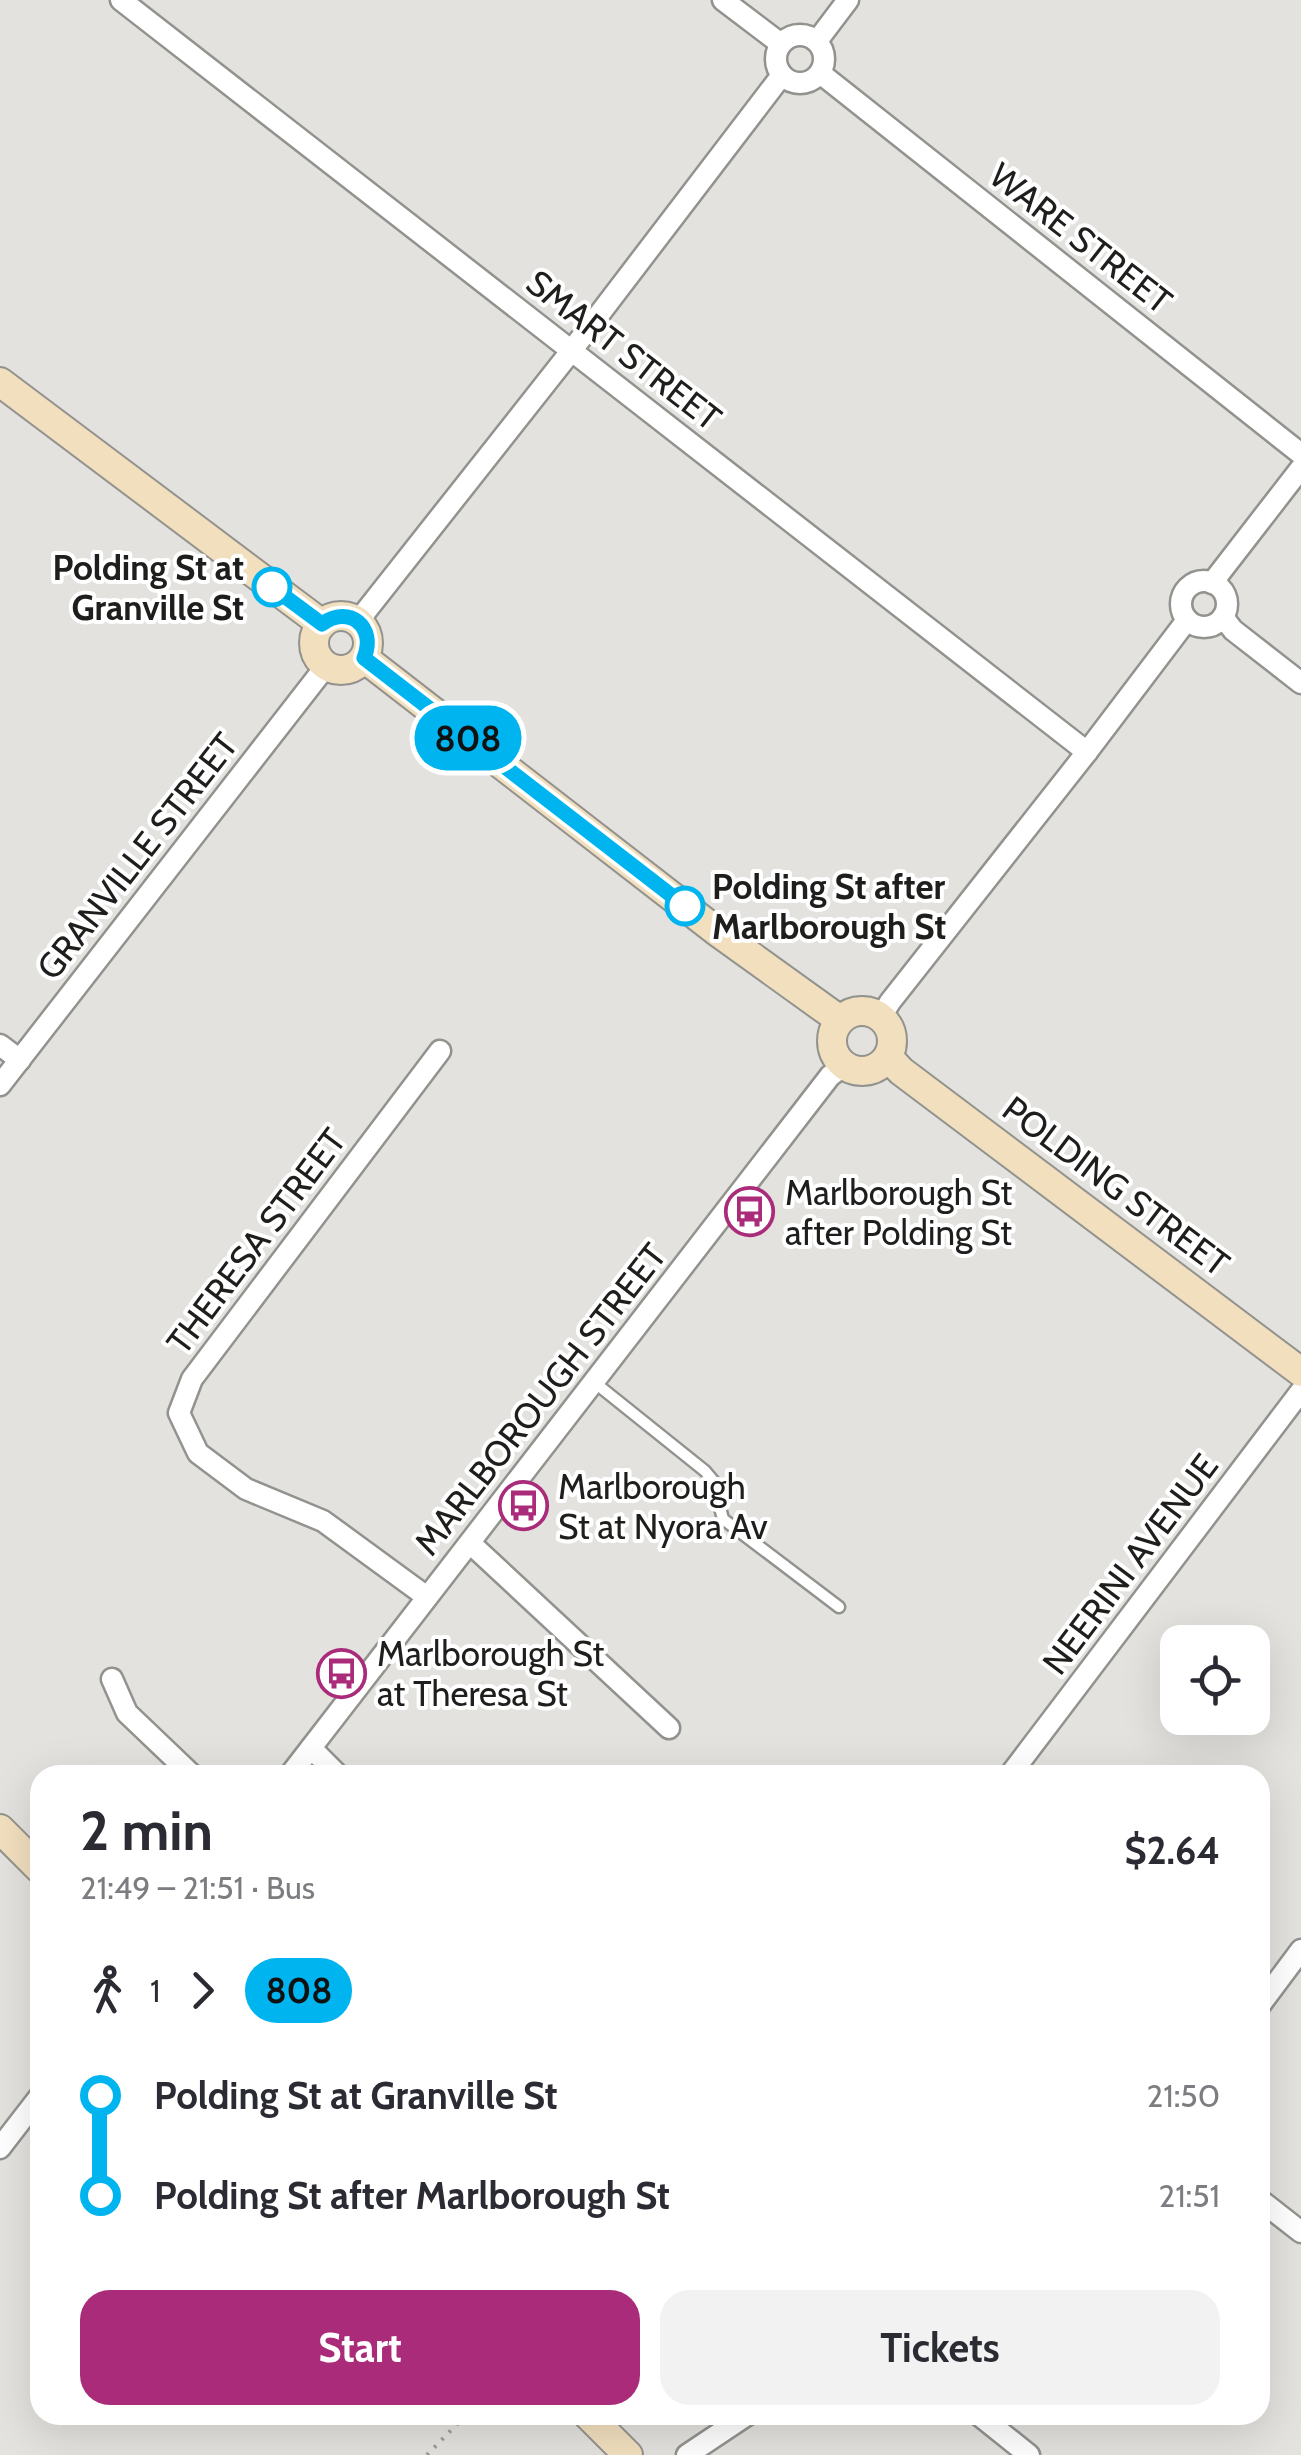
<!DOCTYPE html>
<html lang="en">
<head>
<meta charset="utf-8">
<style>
  :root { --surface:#fff; --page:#f2f2f3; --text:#2b2b33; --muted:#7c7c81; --accent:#aa2b7a }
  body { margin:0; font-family:Cabin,sans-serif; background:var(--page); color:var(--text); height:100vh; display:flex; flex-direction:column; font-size:38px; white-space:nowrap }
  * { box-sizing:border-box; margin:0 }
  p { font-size:32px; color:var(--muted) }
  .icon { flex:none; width:55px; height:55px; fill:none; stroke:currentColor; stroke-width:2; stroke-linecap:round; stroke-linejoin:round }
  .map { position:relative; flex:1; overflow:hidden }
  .panel { position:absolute; left:30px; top:1765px; width:1240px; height:660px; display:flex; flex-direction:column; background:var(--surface); border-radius:30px; box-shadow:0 10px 40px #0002 }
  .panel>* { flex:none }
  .badge { padding:0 20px; border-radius:32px; font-size:35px; line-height:65px }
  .fabs { position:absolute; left:1160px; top:1625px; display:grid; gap:20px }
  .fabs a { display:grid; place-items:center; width:110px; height:110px; border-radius:20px; background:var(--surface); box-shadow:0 10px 40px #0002; font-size:50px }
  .map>.badge { position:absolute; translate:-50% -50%; box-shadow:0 0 0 5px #fff }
  .legs { display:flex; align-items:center; gap:15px; height:110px; padding:0 50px; font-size:32px }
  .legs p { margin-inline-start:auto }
  .summary { display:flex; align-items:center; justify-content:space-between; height:170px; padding:0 50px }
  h1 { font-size:55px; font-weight:800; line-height:75px }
  .cta { display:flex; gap:20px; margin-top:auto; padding:20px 50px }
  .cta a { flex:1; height:115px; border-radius:30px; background:var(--accent); color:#fff; font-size:40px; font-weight:800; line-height:115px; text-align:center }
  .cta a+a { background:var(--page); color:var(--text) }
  ul { padding:0 50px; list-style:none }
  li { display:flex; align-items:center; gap:35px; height:100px; font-size:38px }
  li i { display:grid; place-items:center; width:15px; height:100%; margin:0 12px; background:currentColor }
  li i::after { content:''; width:25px; height:25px; margin:-12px; border:8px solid; border-radius:50%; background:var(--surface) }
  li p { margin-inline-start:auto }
  li:first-child i { background:linear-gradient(#0000 50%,currentColor 0) }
  li:last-child i { background:linear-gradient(currentColor 50%,#0000 0) }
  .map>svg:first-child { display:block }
</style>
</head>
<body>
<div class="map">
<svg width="1301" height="2455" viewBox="0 0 1301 2455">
  <rect width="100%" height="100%" fill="#e3e2de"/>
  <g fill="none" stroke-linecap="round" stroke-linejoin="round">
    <defs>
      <polyline id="lane" points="594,1382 705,1471 721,1490 719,1504 723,1519 839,1607"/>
      <g id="street">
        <polyline points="121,0 1087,752"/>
        <polyline points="723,0 781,44"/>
        <circle cx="800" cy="59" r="24"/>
        <polyline points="817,41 848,0"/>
        <polyline points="820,73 1301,454"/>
        <circle cx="1204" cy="604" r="23"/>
        <polyline points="1212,583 1301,468"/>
        <polyline points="1223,617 1233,630 1301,683"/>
        <polyline points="360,623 366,611 572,350 782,75"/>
        <polyline points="881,1017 890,1002 1087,752 1187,620"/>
        <polyline points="0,1045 20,1060"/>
        <polyline points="0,1085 326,666"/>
        <polyline points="470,1543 669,1728"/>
        <polyline points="427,1597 323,1521 246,1489 198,1453 179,1413 192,1379 440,1051"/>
        <polyline points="112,1679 127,1713 192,1775"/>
        <polyline points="311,1748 338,1775"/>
        <polyline points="290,1775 830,1076 843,1066"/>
        <polyline points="1010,1775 1301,1391"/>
        <polyline points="1260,2005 1301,1950"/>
        <polyline points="0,2148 40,2096"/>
        <polyline points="1260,2200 1301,2232"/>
        <polyline points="979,2415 1029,2455"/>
        <polyline points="687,2455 747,2415"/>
      </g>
      <g id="secondary">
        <polyline points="0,382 322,624"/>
        <circle cx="341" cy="643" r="27"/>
        <polyline points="364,658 719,933 840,1020"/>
        <circle cx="862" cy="1041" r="30"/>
        <polyline points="888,1057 901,1071 1301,1372"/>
        <polyline points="0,1829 40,1869"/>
        <polyline points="588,2415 628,2455"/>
      </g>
    </defs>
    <use href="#lane" stroke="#92928e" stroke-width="15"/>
    <use href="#street" stroke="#92928e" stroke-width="25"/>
    <use href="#secondary" stroke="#92928e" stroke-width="32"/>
    <polyline stroke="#9c9b98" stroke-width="4" stroke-dasharray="2.5 8" stroke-linecap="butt" points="427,2455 466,2415"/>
    <use href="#lane" stroke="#fff" stroke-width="10"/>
    <use href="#street" stroke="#fff" stroke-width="20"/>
    <use href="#secondary" stroke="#f1dfbe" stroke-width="28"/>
  </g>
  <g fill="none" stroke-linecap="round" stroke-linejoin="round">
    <defs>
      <path id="line-1" d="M272 587 322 624C349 604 377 627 364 658L685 906"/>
    </defs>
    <use href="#line-1" stroke="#fff" stroke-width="22"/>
    <use href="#line-1" stroke="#00b5ef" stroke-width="15"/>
  </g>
  <defs>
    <symbol id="bus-ring" viewBox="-11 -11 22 22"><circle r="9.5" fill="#fff" stroke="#aa2b7a" stroke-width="1.5"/><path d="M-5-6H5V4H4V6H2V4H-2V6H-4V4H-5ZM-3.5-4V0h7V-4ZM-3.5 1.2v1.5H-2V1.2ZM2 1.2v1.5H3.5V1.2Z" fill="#aa2b7a"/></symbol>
  </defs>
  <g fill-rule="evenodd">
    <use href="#bus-ring" x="722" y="1184" width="55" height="55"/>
    <use href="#bus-ring" x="496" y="1478" width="55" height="55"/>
    <use href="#bus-ring" x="314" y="1646" width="55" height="55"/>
  </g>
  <g fill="#fff" stroke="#00b5ef" stroke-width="5">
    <circle cx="272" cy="587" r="18"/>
    <circle cx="685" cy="906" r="18"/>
  </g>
  <g text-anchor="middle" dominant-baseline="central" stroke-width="8" stroke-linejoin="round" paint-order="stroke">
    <g font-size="35" fill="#1e1e1c" stroke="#fff">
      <text transform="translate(1081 238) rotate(38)">WARE STREET</text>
      <text transform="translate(624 350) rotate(38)">SMART STREET</text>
      <text transform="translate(137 856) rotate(-52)">GRANVILLE STREET</text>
      <text transform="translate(1116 1186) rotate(37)">POLDING STREET</text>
      <text transform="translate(256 1241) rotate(-53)">THERESA STREET</text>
      <text transform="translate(540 1399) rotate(-52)">MARLBOROUGH STREET</text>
      <text transform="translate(1130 1564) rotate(-53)">NEERINI AVENUE</text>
    </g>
    <g font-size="35" font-weight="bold" fill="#1e1e1c" stroke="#fff" text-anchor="end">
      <text x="244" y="567">Polding St at<tspan x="244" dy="40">Granville St</tspan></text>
      <text x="712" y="886" text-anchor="start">Polding St after<tspan x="712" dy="40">Marlborough St</tspan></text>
    </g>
    <g font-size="35" fill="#1e1e1c" stroke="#fff" text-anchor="start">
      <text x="785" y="1192">Marlborough St<tspan x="785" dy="40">after Polding St</tspan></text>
      <text x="558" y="1486">Marlborough<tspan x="558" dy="40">St at Nyora Av</tspan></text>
      <text x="377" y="1653">Marlborough St<tspan x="377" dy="40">at Theresa St</tspan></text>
    </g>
  </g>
</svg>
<div class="fabs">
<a><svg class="icon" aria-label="locate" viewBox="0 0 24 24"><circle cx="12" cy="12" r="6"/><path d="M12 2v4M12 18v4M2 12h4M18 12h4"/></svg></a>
</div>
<b class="badge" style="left:468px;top:738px;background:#00b5ef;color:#111">808</b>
<section class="panel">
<div class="summary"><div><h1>2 min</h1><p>21:49 – 21:51 · Bus</p></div><b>$2.64</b></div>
<div class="legs"><svg class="icon" aria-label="walk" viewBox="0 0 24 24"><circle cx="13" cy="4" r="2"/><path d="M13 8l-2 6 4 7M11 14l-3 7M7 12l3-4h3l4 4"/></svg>1<svg class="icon" aria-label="forward" viewBox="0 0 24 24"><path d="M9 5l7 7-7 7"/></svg><b class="badge" style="background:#00b5ef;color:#111">808</b></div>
<ul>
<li><i style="color:#00b5ef"></i><b>Polding St at Granville St</b><p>21:50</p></li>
<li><i style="color:#00b5ef"></i><b>Polding St after Marlborough St</b><p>21:51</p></li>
</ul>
<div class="cta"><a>Start</a><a>Tickets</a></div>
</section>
</div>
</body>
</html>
